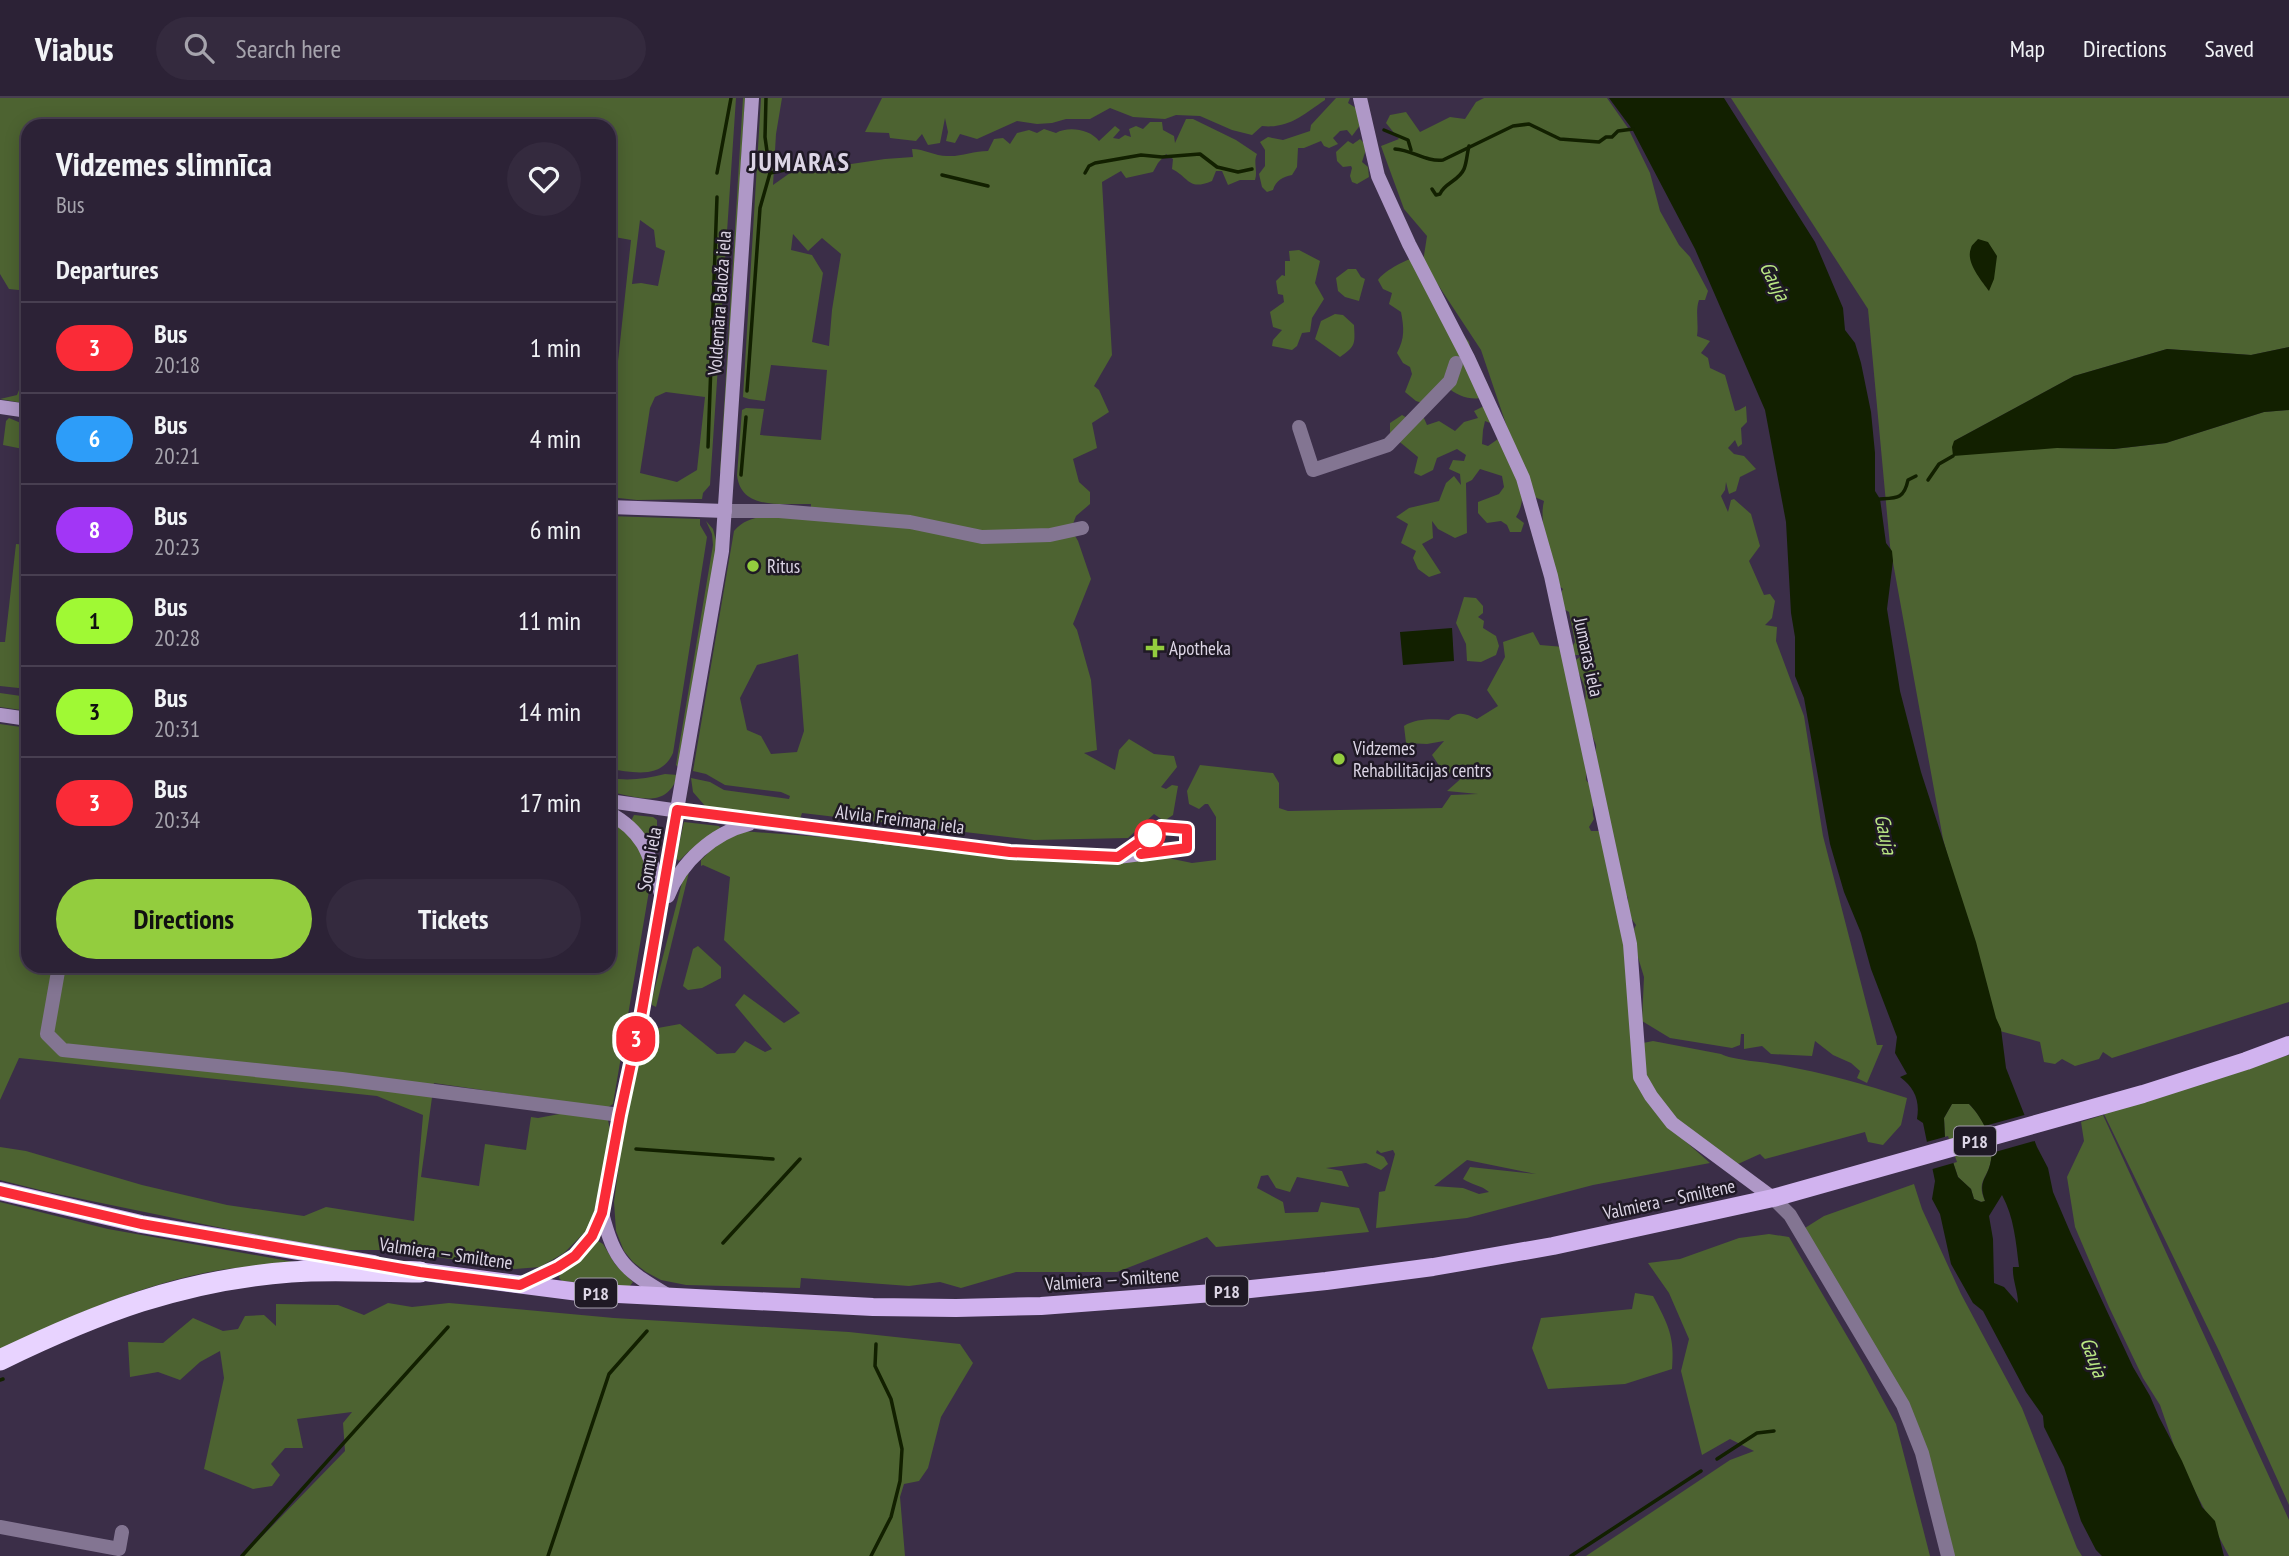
<!DOCTYPE html>
<html lang="en">
<head>
<meta charset="utf-8">
<style>
  :root { --surface:#2c2236; --page:#342a3e; --text:#f1f3f6; --muted:#a6a4ad; --line:#483f51; --accent:#93cd3e }
  body { margin:0; font-family:"PT Sans Narrow",sans-serif; background:var(--page); color:var(--text); height:100vh; display:flex; flex-direction:column; font-size:26px; white-space:nowrap }
  * { box-sizing:border-box; margin:0 }
  p { font-size:23px; color:var(--muted) }
  .icon { flex:none; width:38px; height:38px; fill:none; stroke:currentColor; stroke-width:2; stroke-linecap:round; stroke-linejoin:round }
  .map { position:relative; flex:1; overflow:hidden }
  .sheet { position:absolute; left:21px; top:21px; width:595px; height:854px; display:flex; flex-direction:column; background:var(--surface); border-radius:21px; box-shadow:0 4px 18px #0003,0 0 0 2px var(--line) }
  .sheet>* { flex:none }
  .badge { padding:0 14px; border-radius:23px; font-size:24px; line-height:46px }
  .map>.badge { position:absolute; translate:-50% -50%; box-shadow:0 0 0 4px #fff }
  h2 { padding:0 35px; font-size:26px; line-height:63px }
  .round { display:grid; place-items:center; flex:none; width:74px; height:74px; border-radius:37px; background:var(--page) }
  .summary { display:flex; align-items:center; justify-content:space-between; height:119px; padding:0 35px }
  h1 { font-size:33px; font-weight:800; line-height:52px }
  .primary-button { display:flex; gap:14px; margin-top:auto; padding:14px 35px }
  .primary-button a { flex:1; height:80px; border-radius:42px; background:var(--accent); color:#111; font-size:28px; font-weight:800; line-height:80px; text-align:center }
  .primary-button a+a { background:var(--page); color:var(--text) }
  ul { padding:0; list-style:none }
  li { display:flex; align-items:center; gap:21px; height:91px; padding:0 35px; border-top:2px solid var(--line) }
  li div { flex:1 }
  li b { display:block; font-size:26px }
  li em { font-style:normal }
  li .badge { min-width:77px; font-weight:700; text-align:center }
  header { display:flex; align-items:center; gap:42px; box-sizing:border-box; height:98px; padding:0 35px; background:var(--surface); border-bottom:2px solid var(--line) }
  header strong { font-size:33px }
  nav { display:flex; gap:38px; margin-inline-start:auto; font-size:24px }
  .search { width:490px; height:63px; background:var(--page); display:flex; align-items:center; gap:18px; box-sizing:border-box; padding:0 24px; border-radius:38px; color:var(--muted); font-size:26px }
  .map>svg:first-child { display:block }
</style>
</head>
<body>
<header>
<strong>Viabus</strong>
<div class="search"><svg class="icon" aria-label="search" viewBox="0 0 24 24"><circle cx="10" cy="10" r="6"/><path d="M15 15l6 6"/></svg>Search here</div>
<nav><a>Map</a><a>Directions</a><a>Saved</a></nav>
</header>
<div class="map">
<svg width="2289" height="1458" viewBox="0 0 2289 1458">
  <rect width="100%" height="100%" fill="#3b2e48"/>
  <g fill="#4d6331" fill-rule="evenodd">
    <path d="M0 0H736L710 387 703 395 702 401 637 402 609 399V263H618L631 142 609 138V28H28V193L9 191 0 176ZM640 122 654 132 656 149 665 153 658 188 641 185 632 186ZM666 294 705 299 697 372 677 384 640 375 650 310 655 299Z"/>
    <polygon points="743,0 745,0 722,373 720,374"/>
    <path d="M761 0H782L776 36 773 87 790 75 885 61 913 59 912 51C924 51 935 58 947 58 960 59 974 53 988 53L994 41 1003 40 1010 46 1017 35 1029 32 1037 35 1044 31 1056 35C1068 28 1090 31 1099 43L1115 28 1120 32 1113 40 1119 41 1125 37 1131 39 1129 31 1136 28 1143 31 1150 24H1162L1163 32 1174 38 1175 45 1186 21H1193L1236 42 1257 56C1253 64 1258 73 1255 82H1240L1228 87 1222 73H1216L1212 83C1188 93 1190 80 1172 71L1173 61 1166 56 1158 65 1153 74 1126 80 1121 73 1102 84 1112 257 1094 288 1099 292 1109 314 1092 325 1097 350 1073 361 1079 384 1090 394V406L1076 418 1071 431 1078 443 1091 481 1073 526 1077 532 1091 582 1097 652 1084 655 1115 672 1119 652 1129 641 1154 656 1174 658 1177 669 1161 689 1166 691 1172 687 1178 688 1173 717 1164 723 1154 716 1128 740 1034 742 802 715 800 721 796 722 706 709 693 694 691 680 710 684 724 692 789 701 790 698 781 694 725 687 706 676 693 673 734 433C752 411 785 420 810 421L811 406C782 405 741 413 737 377L742 312 746 310 764 311 760 337 821 342 827 272 771 267 765 303 749 301 743 299ZM793 136 808 153 822 140 841 156 832 212 829 248 812 244 823 175 812 157 791 152ZM798 556 804 633 797 654 771 656 761 638 747 632 740 600 757 567Z"/>
    <path d="M882 0H1325V2C1304 16 1289 31 1262 28L1252 37 1232 32 1200 18 1176 17 1165 21 1133 19 1110 10 1090 21H1066L1052 25 1037 26 1017 23 977 41 960 36 955 45 946 43 948 34 945 20 940 45 928 47 922 36 916 43 890 40 889 35 865 34Z"/>
    <path d="M1336 0H1350L1348 5 1359 12 1361 26 1352 38 1347 32 1340 33 1333 40 1338 46 1329 50 1324 48 1321 43 1304 50H1298L1297 69 1292 77C1283 79 1276 82 1273 92L1267 94 1262 89 1259 76 1265 68V52L1260 44 1268 39 1283 42 1310 33 1311 27Z"/>
    <path d="M1484 0H1607L1628 30 1650 75 1660 113 1679 147 1690 159 1708 193 1705 202H1699C1695 213 1699 226 1697 238L1710 243 1701 255 1708 260 1710 270 1725 277 1735 313 1739 312 1746 308 1747 324 1741 330 1742 346 1738 349 1735 342 1728 350 1734 356 1744 358 1756 371 1740 379 1736 393 1729 396 1726 384 1725 392 1721 398 1728 414 1731 402 1734 401 1751 416 1760 448 1749 463 1764 497 1770 496 1775 503 1772 520 1765 527 1777 529 1776 543 1804 618 1823 738 1877 947H1883L1867 985 1857 980 1860 973 1851 965 1833 957 1815 943 1812 958 1771 956 1762 948 1744 951V936H1741L1740 947 1732 950 1670 940 1642 923 1644 879 1637 856 1634 831 1636 827 1628 816V800L1621 787 1595 672 1596 647 1582 612C1592 591 1579 581 1574 563L1583 557H1574L1572 549 1575 544 1569 514 1562 510 1558 500 1563 491 1558 487C1552 464 1538 425 1544 403L1530 397 1481 252 1423 164 1427 138 1404 111 1381 48 1399 41 1386 25 1390 17 1406 14 1420 34 1450 19 1465 21 1476 4Z"/>
    <polygon points="1731,0 2289,0 2289,249 2251,257 2167,251 2074,278 1954,343 2057,350 2114,351 2166,345 2264,314 2289,312 2289,904 2112,960 2103,954 2099,961 2075,968 2062,961 2055,966 2044,964 2040,944 1996,932 1943,741 1890,448 1868,211"/>
    <polygon points="1360,41 1367,48 1362,64 1368,69 1369,79 1357,86 1352,84 1350,78 1352,70 1351,68 1343,69 1337,63 1336,54 1348,43 1353,46"/>
    <polygon points="1299,152 1320,163 1315,185 1324,201 1312,220 1310,234 1302,235 1297,248 1292,252 1272,248 1273,242 1282,232 1273,229 1270,214 1284,204 1283,197 1278,196 1276,183 1282,177 1285,178 1285,163 1290,163 1289,153"/>
    <path d="M1414 160 1456 228 1469 244 1472 258 1488 287 1483 300C1468 302 1457 298 1446 288L1425 306 1416 303 1405 294 1412 276 1410 269 1403 265 1397 255C1405 240 1404 230 1401 214L1389 206 1392 195 1383 191 1378 182C1383 174 1404 162 1414 160Z"/>
    <polygon points="1348,171 1356,171 1361,179 1365,181 1359,203 1345,199 1338,193 1336,180"/>
    <path d="M1335 216 1343 217 1354 227C1355 246 1356 248 1340 259L1315 241 1321 223Z"/>
    <polygon points="28,247 28,306 0,301 17,297 21,287 25,248"/>
    <path d="M1486 307 1499 310 1502 320 1493 326 1485 323 1483 332 1482 346 1488 348 1498 341C1509 364 1533 393 1516 419L1524 425 1521 434H1510L1507 427 1501 423 1487 425 1478 415V404L1499 396 1504 389 1502 378 1480 371 1472 382 1466 385 1467 435 1455 440 1438 431 1432 423 1433 440 1422 446 1441 475 1429 479 1418 471 1413 460 1416 453 1401 445 1408 426 1396 419 1409 410 1439 403 1446 385 1454 378 1461 387 1460 376 1449 371 1453 362 1464 363 1466 357 1457 351 1437 360 1433 372 1421 378 1414 375 1418 359 1390 336V325L1402 317 1409 321 1423 318 1427 327 1439 323 1455 333 1464 324 1478 320 1474 313Z"/>
    <polygon points="9,320 28,328 28,352 3,347 6,323"/>
    <path d="M609 418 700 421V427L707 439 673 655C661 682 633 674 609 671Z"/>
    <polygon points="706,423 713,431 717,446 678,669 676,667 713,447 712,436"/>
    <polygon points="16,446 28,447 28,591 0,588 0,544 5,544"/>
    <polygon points="1464,499 1476,500 1483,508 1483,515 1478,519 1484,523 1483,530 1496,538 1499,548 1496,557 1481,564 1467,563 1466,546 1456,525"/>
    <path d="M1533 534 1540 547 1564 549 1587 650 1586 682C1601 699 1589 705 1594 721L1589 729 1591 733H1602L1628 832 1633 967 1668 1028 1710 1065 1593 1087 1467 1120 1376 1130 1379 1094 1385 1093 1395 1056 1393 1052 1381 1055 1377 1052 1376 1055 1384 1059 1388 1066 1381 1072 1366 1065 1326 1070 1342 1073 1349 1089 1297 1079 1290 1094 1276 1090 1268 1077 1261 1078 1257 1090 1283 1104 1285 1115 1318 1114 1321 1104 1359 1110 1369 1134 1216 1149 1207 1139 1117 1174H1016L961 1190 940 1184 909 1188 801 1180 800 1190 686 1187 661 1182 646 1174 633 1164 624 1153 616 1133 614 1104 625 1021 647 932 680 926 717 956 735 955 745 943 765 954 772 951 735 907 744 896 784 925 800 915 724 842 730 779 703 767 701 768V762L715 748 741 733 1118 761 1168 760 1192 765 1216 762V719L1208 706H1205L1199 711 1189 706 1187 693 1200 667 1273 675 1279 685V710L1288 713 1442 710 1451 697 1478 696 1447 693 1465 677 1444 675 1432 657 1444 643 1427 646 1406 645 1404 628C1416 620 1435 621 1449 622 1458 612 1466 616 1477 621L1498 608 1487 592 1505 559 1503 544ZM1467 1062 1536 1076 1470 1069 1463 1081C1472 1087 1481 1087 1489 1094L1479 1096 1463 1090 1434 1088Z"/>
    <polygon points="0,595 28,599 28,613 0,609"/>
    <polygon points="0,626 28,630 28,868 609,868 609,720 629,736 647,765 650,787 613,1006 607,1010 434,985 421,1079 479,1088 485,1046 526,1052 531,1019 538,1020 570,1014 608,1022 610,1032 596,1106 590,1129 564,1155 540,1169 515,1171 392,1152 329,1152 48,1094 0,1082 0,1049 26,1053 142,1087 227,1107 304,1118 326,1109 414,1123 423,1017 377,998 19,960 0,1002"/>
    <path d="M665 676 678 677C666 713 637 698 609 694V680C629 683 645 681 665 676Z"/>
    <polygon points="634,717 653,719 657,722 657,729 649,741 631,723"/>
    <polygon points="684,724 719,728 721,731 688,754 679,763 676,760"/>
    <polygon points="689,774 656,909 652,907 652,901 684,777"/>
    <polygon points="698,848 721,869 721,880 702,890 688,892 683,888 693,851"/>
    <path d="M1653 943 1721 956C1731 962 1766 964 1780 967 1824 975 1864 986 1907 1000L1901 1027 1883 1047 1868 1044 1865 1034 1765 1061 1760 1056 1738 1066 1667 1014 1649 985 1642 964 1643 945Z"/>
    <polygon points="2289,957 2289,1407 2220,1255 2103,1014"/>
    <path d="M1952 1006H1969C1982 1019 1995 1042 1991 1062 1988 1081 1976 1082 1985 1103L1982 1104 1974 1101 1971 1091 1958 1079 1945 1040 1944 1020Z"/>
    <polygon points="2103,1017 2289,1422 2289,1458 2229,1458 2180,1365 2160,1307 2143,1280 2109,1209 2075,1129 2067,1079 2084,1043 2081,1024"/>
    <polygon points="1914,1086 1922,1111 1961,1196 2022,1310 2077,1450 2082,1458 1942,1458 1920,1363 1902,1318 1797,1135 1824,1118"/>
    <path d="M0 1104 108 1131 300 1165C274 1167 246 1168 220 1172 141 1186 72 1217 0 1253Z"/>
    <polygon points="1769,1136 1789,1139 1864,1267 1896,1326 1930,1458 1586,1458 1730,1362 1754,1353 1730,1341 1702,1357 1681,1273 1689,1241 1669,1195 1648,1165 1680,1161 1739,1140"/>
    <polygon points="598,1143 603,1146 615,1166 633,1184 629,1189 562,1183 559,1180 560,1176"/>
    <path d="M1635 1195 1653 1198C1668 1226 1675 1239 1672 1271L1625 1286 1548 1291 1532 1250 1541 1220 1632 1211Z"/>
    <polygon points="388,1205 412,1209 449,1205 614,1220 849,1234 960,1246 973,1265 941,1319 928,1370 919,1383 904,1386 900,1399 905,1458 243,1458 345,1353 343,1325 352,1314 297,1321 303,1350 285,1350 271,1366 280,1377 272,1388 253,1391 204,1371 224,1280 220,1253 200,1264 180,1282 158,1274 130,1279 128,1244 163,1245 193,1220 223,1233 238,1231 245,1218 264,1217 276,1228 276,1206 338,1207 364,1217"/>
  </g>
  <g fill="#122000" fill-rule="evenodd">
    <path d="M1609 0H1724L1815 144 1843 210 1845 232 1855 245 1861 265 1871 314 1875 355V393L1880 401 1886 445 1892 453 1893 463 1887 511 1900 593 1921 674 1976 844 1996 920 2001 931 2006 970 2037 1049 2048 1070 2053 1094 2071 1136 2133 1269 2150 1298 2159 1319 2182 1363 2202 1409 2215 1423 2224 1458H2102L2096 1452 2081 1423 2064 1369 2044 1329 2043 1318 2026 1294 1983 1213 1973 1205 1951 1166 1940 1116 1932 1101 1935 1083 1923 1025 1917 1021C1920 1003 1915 990 1900 979L1907 976 1895 955 1897 939 1871 871 1861 835 1844 794 1830 746 1804 600 1795 578V539L1791 515 1786 424 1765 312 1695 151 1632 31ZM1952 1006H1969C1982 1019 1994 1042 1991 1062 1988 1081 1977 1082 1985 1103L1981 1104 1974 1101 1971 1091 1958 1079 1945 1040 1944 1020ZM2002 1097C2014 1119 2016 1144 2019 1169H2013C2012 1181 2018 1193 2018 1205L2004 1189 1994 1185 1993 1141 1989 1118Z"/>
    <path d="M1978 141 1988 144 1997 158 1994 181 1989 193C1982 183 1965 164 1971 150 1972 146 1976 144 1978 141Z"/>
    <polygon points="2289,249 2289,312 2264,314 2166,345 2114,351 2057,350 1953,358 1952,349 1954,343 2074,278 2167,251 2251,257"/>
    <polygon points="1452,530 1454,563 1403,567 1400,534"/>
  </g>
  <g fill="#3b2e48">
    <polygon points="2028,1016 2038,1042 1988,1056 1981,1029"/>
    <polygon points="1948,1038 1957,1064 1929,1072 1923,1045"/>
  </g>
  <g fill="none" stroke-linecap="round" stroke-linejoin="round">
    <g stroke="#122000" stroke-width="3.5">
      <polyline points="1384,32 1408,42 1411,52"/>
      <path d="M1395 51C1412 52 1426 64 1443 62L1513 28 1529 26 1560 41 1599 44 1606 39H1612L1618 33 1633 31"/>
      <polyline points="717,75 731,0"/>
      <polyline points="770,75 835,62"/>
      <polyline points="1085,75 1089,68 1095,65 1141,57 1162,59 1200,56 1217,69 1238,74 1252,71"/>
      <polyline points="942,77 988,88"/>
      <path d="M1432 91 1436 97 1440 96C1444 85 1459 83 1464 71 1467 64 1467 55 1469 48"/>
      <polyline points="747,293 760,110 770,75 765,39 766,0"/>
      <polyline points="708,349 717,99"/>
      <polyline points="741,377 746,319"/>
      <polyline points="1928,382 1939,366 1953,358"/>
      <path d="M1880 401C1897 400 1904 401 1908 382L1916 378"/>
      <polyline points="636,1051 773,1061"/>
      <polyline points="723,1145 800,1061"/>
      <polyline points="0,1282 3,1281"/>
      <polyline points="1717,1361 1757,1335 1774,1333"/>
      <polyline points="242,1458 448,1229"/>
      <polyline points="548,1458 609,1276 647,1233"/>
      <polyline points="871,1458 891,1419 900,1383 902,1351 891,1301 875,1268 876,1246"/>
      <polyline points="1571,1458 1701,1373"/>
    </g>
    <g stroke="#837592" stroke-width="14">
      <polyline points="1299,329 1313,372 1388,347 1450,283 1456,265"/>
      <polyline points="725,413 779,413 910,424 982,439 1050,437 1082,430"/>
      <polyline points="28,633 28,637"/>
      <polyline points="59,868 47,936 63,952 342,981 620,1017"/>
      <polyline points="1773,1100 1790,1117 1903,1307 1922,1355 1948,1458"/>
      <polyline points="0,1429 119,1451 122,1434"/>
    </g>
    <g stroke="#af98c7" stroke-width="14">
      <polyline points="1360,0 1378,78 1409,146 1468,260 1523,380 1551,478 1630,846 1640,979 1651,998 1672,1025 1773,1100"/>
      <polyline points="0,309 28,313"/>
      <polyline points="609,409 725,413"/>
      <polyline points="0,617 28,621"/>
      <polyline points="609,703 757,724 1010,754 1118,759 1187,750 1187,731 1161,729 1118,759"/>
      <path d="M609 715C646 735 650 759 661 796"/>
      <path d="M668 798C681 764 713 735 749 726"/>
      <path d="M602 1115C615 1165 625 1172 669 1198"/>
      <polyline points="520,1187 558,1169 575,1158 591,1138 602,1115 620,1017 641,919 722,453 752,0"/>
    </g>
    <g stroke="#d1b3ef" stroke-width="18">
      <polyline points="0,1093 141,1126 374,1166"/>
      <polyline points="409,1172 579,1194 873,1209 956,1210 1041,1208 1213,1195 1326,1183 1433,1169 1553,1148 1773,1100 2143,996 2246,963 2289,947"/>
    </g>
    <path stroke="#e8d3ff" stroke-width="21" d="M0 1262C97 1215 182 1182 291 1174 334 1171 377 1174 420 1174"/>
  </g>
  <g fill="none" stroke-linecap="round" stroke-linejoin="round">
    <defs>
      <polyline id="line" points="0,1093 141,1126 420,1174 520,1187 558,1169 575,1158 592,1138 602,1115 620,1017 641,919 677,712 1010,754 1118,759 1161,729 1187,731 1187,750 1141,756"/>
    </defs>
    <use href="#line" stroke="#fff" stroke-width="16"/>
    <use href="#line" stroke="#fa2b37" stroke-width="10"/>
  </g>
  <g fill="#93cd3e" stroke="#1f1925" stroke-width="2.5">
    <circle cx="753" cy="468" r="7"/>
    <path d="M1151.5 539.5h7v7h7v7h-7v7h-7v-7h-7v-7h7z"/>
    <circle cx="1339" cy="661" r="7"/>
  </g>
  <circle fill="#fff" stroke="#fa2b37" stroke-width="3.5" cx="1150" cy="737" r="14"/>
  <g text-anchor="middle" dominant-baseline="central" stroke-width="5" stroke-linejoin="round" paint-order="stroke">
    <g fill="#1f1925" stroke="#a39dab" stroke-width="2">
      <rect x="1954" y="1028.5" width="42" height="29" rx="5"/>
      <rect x="1206" y="1178.5" width="42" height="29" rx="5"/>
      <rect x="575" y="1180.5" width="42" height="29" rx="5"/>
    </g>
    <g font-size="18" font-weight="bold" fill="#dcd5e5">
      <text x="1975" y="1043">P18</text>
      <text x="1227" y="1193">P18</text>
      <text x="596" y="1195">P18</text>
    </g>
    <g font-size="19" fill="#dcd5e5" stroke="#1f1925">
      <text transform="translate(719 205) rotate(-86)">Voldemāra Baloža iela</text>
      <text transform="translate(1589 559) rotate(78)">Jumaras iela</text>
      <text transform="translate(900 721) rotate(7)">Alvila Freimaņa iela</text>
      <text transform="translate(649 761) rotate(-80)">Somu iela</text>
      <text transform="translate(1669 1101) rotate(-12)">Valmiera — Smiltene</text>
      <text transform="translate(446 1155) rotate(8)">Valmiera — Smiltene</text>
      <text transform="translate(1112 1181) rotate(-4)">Valmiera — Smiltene</text>
    </g>
    <g font-size="19" fill="#dcd5e5" stroke="#1f1925" text-anchor="start">
      <text x="767" y="468">Ritus</text>
      <text x="1169" y="550">Apotheka</text>
      <text x="1353" y="650">Vidzemes<tspan x="1353" dy="22">Rehabilitācijas centrs</tspan></text>
    </g>
    <g font-size="21" font-style="italic" fill="#b9e684" stroke="#1f1925">
      <text transform="translate(1775 183) rotate(63)">Gauja</text>
      <text transform="translate(1886 736) rotate(78)">Gauja</text>
      <text transform="translate(2094 1259) rotate(69)">Gauja</text>
    </g>
    <g font-size="26" font-weight="bold" letter-spacing="2" fill="#dcd5e5" stroke="#1f1925">
      <text x="800" y="63">JUMARAS</text>
    </g>
  </g>
</svg>
<b class="badge" style="left:636px;top:941px;background:#fa2b37;color:#fff">3</b>
<section class="sheet">
<div class="summary"><div><h1>Vidzemes slimnīca</h1><p>Bus</p></div><a class="round"><svg class="icon" aria-label="heart" viewBox="0 0 24 24"><path d="M12 20l-8-8c-3-5 5-10 8-4 3-6 11-1 8 4z"/></svg></a></div>
<h2>Departures</h2>
<ul>
<li><span class="badge" style="background:#fa2b37;color:#fff">3</span><div><b>Bus</b><p>20:18</p></div><em>1 min</em></li>
<li><span class="badge" style="background:#2d9df9;color:#fff">6</span><div><b>Bus</b><p>20:21</p></div><em>4 min</em></li>
<li><span class="badge" style="background:#a236f6;color:#fff">8</span><div><b>Bus</b><p>20:23</p></div><em>6 min</em></li>
<li><span class="badge" style="background:#a0f934;color:#111">1</span><div><b>Bus</b><p>20:28</p></div><em>11 min</em></li>
<li><span class="badge" style="background:#a0f934;color:#111">3</span><div><b>Bus</b><p>20:31</p></div><em>14 min</em></li>
<li><span class="badge" style="background:#fa2b37;color:#fff">3</span><div><b>Bus</b><p>20:34</p></div><em>17 min</em></li>
</ul>
<div class="primary-button"><a>Directions</a><a>Tickets</a></div>
</section>
</div>
</body>
</html>
